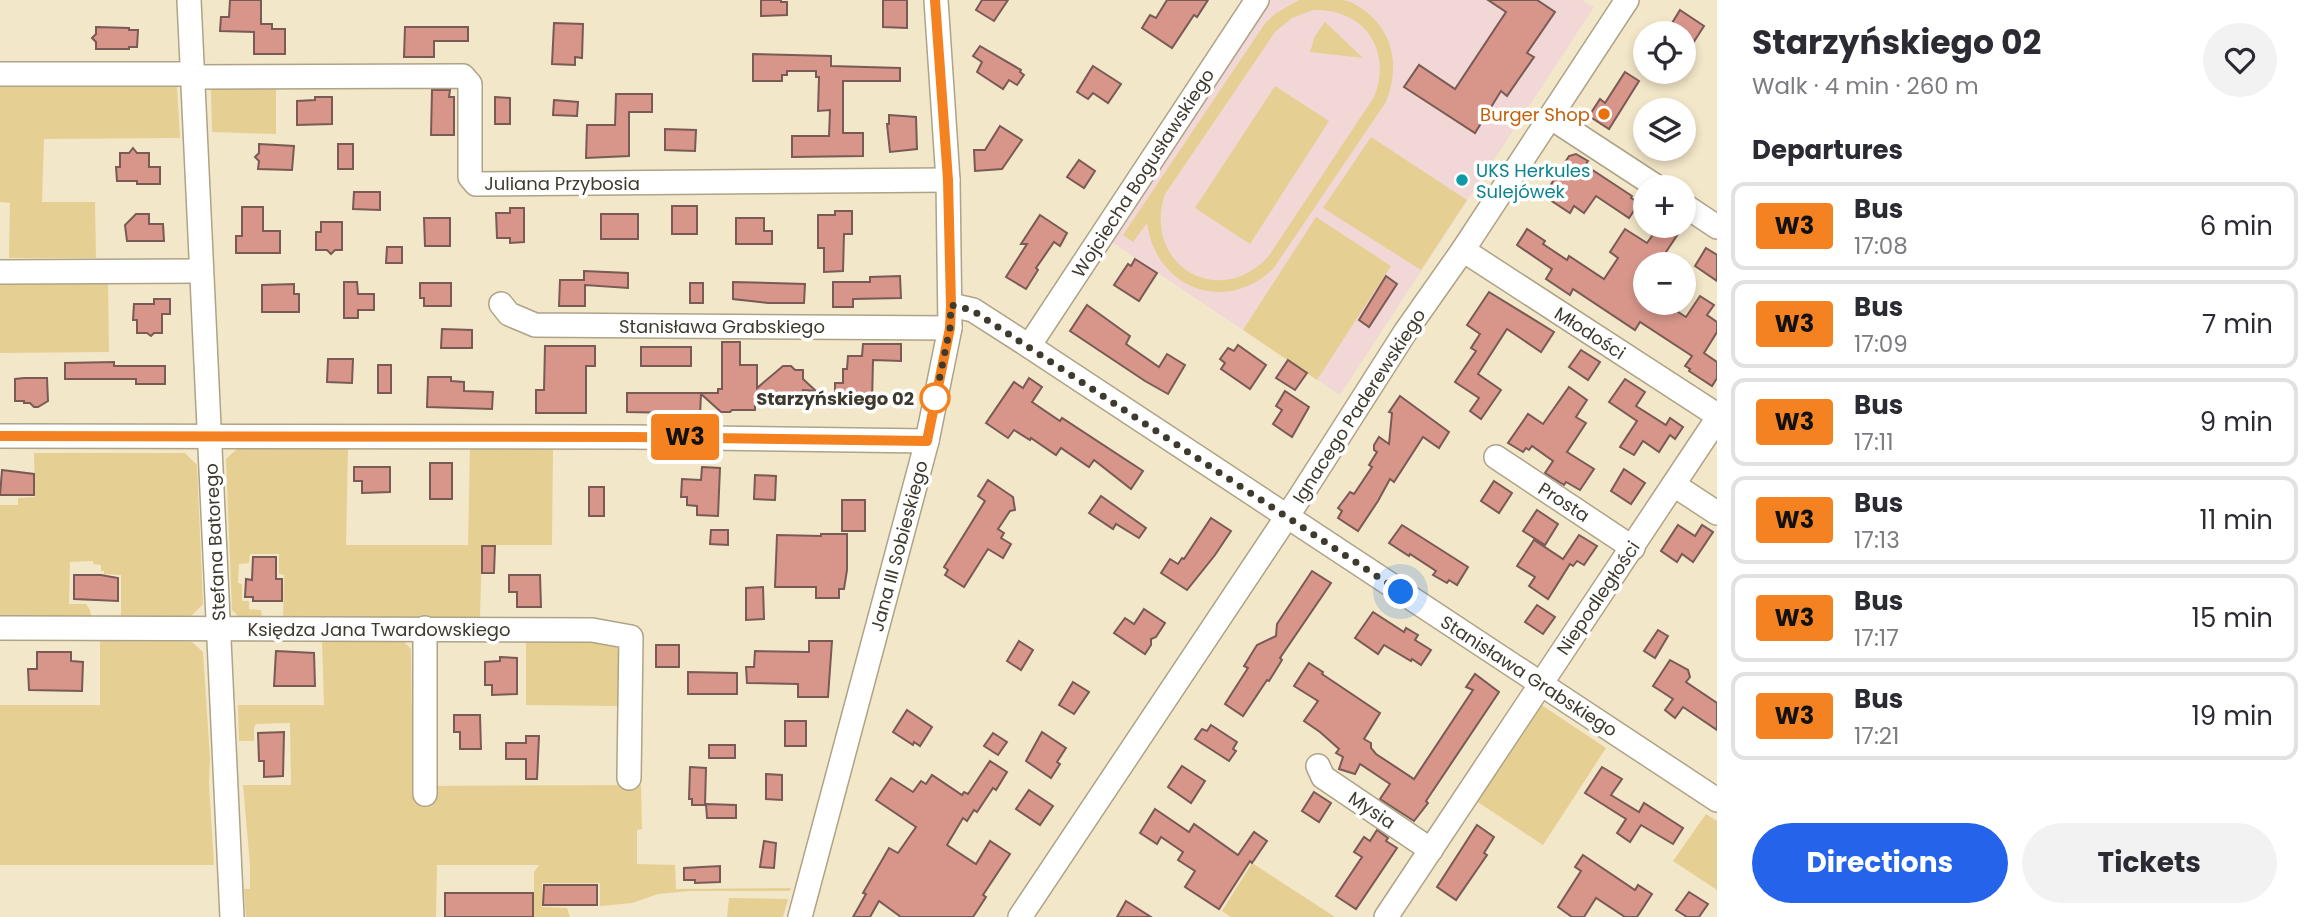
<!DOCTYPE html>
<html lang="en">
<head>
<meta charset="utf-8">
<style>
  :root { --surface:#fff; --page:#f2f2f3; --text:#2b2b33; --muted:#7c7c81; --line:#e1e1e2; --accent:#2563eb }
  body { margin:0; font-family:Poppins,sans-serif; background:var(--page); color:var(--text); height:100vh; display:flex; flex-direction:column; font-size:26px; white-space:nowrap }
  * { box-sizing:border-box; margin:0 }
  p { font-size:23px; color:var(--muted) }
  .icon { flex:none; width:38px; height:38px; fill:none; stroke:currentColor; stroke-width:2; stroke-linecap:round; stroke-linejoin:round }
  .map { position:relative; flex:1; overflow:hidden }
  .details { display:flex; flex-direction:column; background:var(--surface); width:595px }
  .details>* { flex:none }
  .badge { padding:0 14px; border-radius:5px; font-size:24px; line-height:46px }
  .fabs { position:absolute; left:1633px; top:21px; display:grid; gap:14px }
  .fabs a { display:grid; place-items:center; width:63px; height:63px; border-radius:50%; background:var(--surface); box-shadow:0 4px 10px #0003; font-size:35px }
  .you { position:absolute; width:35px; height:35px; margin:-18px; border:5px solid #fff; border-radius:50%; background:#1a73e8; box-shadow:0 0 0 10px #1a73e833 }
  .map>.badge { position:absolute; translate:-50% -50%; box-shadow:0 0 0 4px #fff }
  h2 { padding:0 35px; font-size:26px; line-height:63px }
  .round { display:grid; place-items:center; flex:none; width:74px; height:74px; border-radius:37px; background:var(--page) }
  .overview { display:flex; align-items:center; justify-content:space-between; height:119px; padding:0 35px }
  h1 { font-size:33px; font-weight:700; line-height:52px }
  .action { display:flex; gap:14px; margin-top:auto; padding:14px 35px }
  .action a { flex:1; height:80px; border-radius:42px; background:var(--accent); color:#fff; font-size:28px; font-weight:700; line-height:80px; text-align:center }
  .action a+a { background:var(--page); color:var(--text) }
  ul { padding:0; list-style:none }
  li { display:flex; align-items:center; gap:21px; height:88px; margin:0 14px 10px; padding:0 21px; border:4px solid var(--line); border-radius:14px }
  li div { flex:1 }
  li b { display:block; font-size:26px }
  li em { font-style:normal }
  li .badge { min-width:77px; font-weight:700; text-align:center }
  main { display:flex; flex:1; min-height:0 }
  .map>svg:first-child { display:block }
</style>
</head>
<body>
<main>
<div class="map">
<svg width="1717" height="917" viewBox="0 0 1717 917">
  <rect width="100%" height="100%" fill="#f3e7c9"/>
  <polygon fill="#f2d7d7" points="1270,0 1582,0 1594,7 1340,395 1110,241"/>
  <g fill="#e6cf93" fill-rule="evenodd">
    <path d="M1299 0C1313 0 1329 0 1343 0 1353 2 1364 9 1371 16 1396 39 1398 72 1386 102L1273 269C1224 315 1156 288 1147 223L1133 242 1123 235 1266 22 1276 13ZM1313 10C1364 8 1393 50 1374 97L1268 257C1217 311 1142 263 1165 194L1275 32 1292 18Z"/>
    <polygon points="1325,22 1363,58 1310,52 1315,36"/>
    <polygon points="0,80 175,83 177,87 180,138 44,139 42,202 95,202 96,258 9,258 10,203 0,202"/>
    <polygon points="276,81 276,134 212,132 211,90 221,84"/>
    <polygon points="1275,86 1329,121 1250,244 1195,208"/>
    <polygon points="1371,137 1467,200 1421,270 1323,208"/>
    <polygon points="1316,217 1391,266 1317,380 1243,330"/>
    <polygon points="0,283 108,283 109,352 0,353"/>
    <polygon points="553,447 552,545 482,545 480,618 283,618 284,575 279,574 279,554 250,554 249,563 239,564 238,583 242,584 242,601 249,601 249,609 261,610 262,618 240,618 232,610 226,459 238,448 348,448 346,545 468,545 470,448"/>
    <polygon points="34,453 185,453 197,465 203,604 190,617 121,617 121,575 104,574 104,571 101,571 101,565 93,564 93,561 70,562 69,604 86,604 90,610 91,616 0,616 0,505 18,505 18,498 35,497"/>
    <polygon points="100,641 192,642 203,652 210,758 209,784 214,865 0,865 0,705 100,705"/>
    <polygon points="322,641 404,642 411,649 413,786 641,785 642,829 637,830 637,864 675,865 676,889 791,888 790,891 690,891 658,894 632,903 600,906 600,883 542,883 542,907 567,908 570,917 534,917 534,872 539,865 437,865 436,917 246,917 244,889 250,889 250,865 243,785 291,785 290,723 256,724 254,728 254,741 239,741 238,705 324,705"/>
    <polygon points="526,642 611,643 619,650 618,706 526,705"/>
    <polygon points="1540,704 1606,748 1543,845 1476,801"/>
    <polygon points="1706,814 1717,821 1717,890 1673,861"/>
    <polygon points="1252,863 1335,917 1231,917 1222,911"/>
    <polygon points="729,898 788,899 783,917 727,917"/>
  </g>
  <g fill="#d8968b" stroke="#795a55" stroke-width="2">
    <polygon points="230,0 261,0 261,24 272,24 272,29 285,29 285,54 254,54 254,32 220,31 221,17 229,17"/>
    <polygon points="761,0 781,0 781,2 787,2 787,15 761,16"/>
    <polygon points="883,0 907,0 907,28 883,27"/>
    <polygon points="982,0 1008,0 994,21 976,10"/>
    <polygon points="1167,0 1208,0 1197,17 1194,15 1172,48 1142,28 1150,15 1156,18"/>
    <polygon points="1488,0 1537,0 1555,12 1527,53 1534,57 1507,96 1501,91 1475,133 1404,87 1419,65 1455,89 1506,12"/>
    <polygon points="1680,10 1704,26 1684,57 1684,33 1666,33"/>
    <polygon points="554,23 583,24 582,58 575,57 575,65 552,64"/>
    <polygon points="96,27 129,28 129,30 138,30 137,47 129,47 129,49 96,49 96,42 92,38 96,34"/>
    <polygon points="405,27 468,27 468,41 434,41 434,57 404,57"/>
    <polygon points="980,46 1021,70 1020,72 1024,75 1017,85 1009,80 1003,89 977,72 982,62 973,56"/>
    <polygon points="753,54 831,56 831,66 900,68 900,81 843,81 843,133 863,133 863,156 792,157 792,136 829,136 830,110 818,111 819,77 816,77 816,71 787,71 787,75 782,75 782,81 753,81"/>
    <polygon points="1093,66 1121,84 1108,103 1093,93 1088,99 1077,92"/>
    <polygon points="1625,72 1639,81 1609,129 1589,116 1600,99 1605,103"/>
    <polygon points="432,90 450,90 449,97 454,97 454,135 431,135"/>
    <polygon points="616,94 652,94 652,112 629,112 629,156 586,158 587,125 615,125"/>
    <polygon points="315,97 332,97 332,124 297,125 297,101 315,100"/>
    <polygon points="495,97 510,98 510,124 495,124"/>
    <polygon points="554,100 578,102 577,116 553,115"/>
    <polygon points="889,115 916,117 917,149 890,152 887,124 889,124"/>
    <polygon points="1000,126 1022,140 1002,169 975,171 974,150 985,150"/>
    <polygon points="665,129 696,130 695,151 665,150"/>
    <polygon points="259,144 294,146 292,170 258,169 259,161 255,157 259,153"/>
    <rect x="338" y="144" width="15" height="25"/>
    <polygon points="133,148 137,153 149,153 149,167 160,167 160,184 137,184 137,181 117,181 116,167 120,167 120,153 129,153"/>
    <polygon points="1576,154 1588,161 1585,165 1632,196 1631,198 1639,203 1629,218 1596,196 1584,213 1574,206 1570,213 1547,198 1553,188 1550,186 1569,156"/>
    <polygon points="1079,160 1095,171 1084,188 1067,177"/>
    <polygon points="354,192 380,192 380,210 353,209"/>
    <rect x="672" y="206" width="25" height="28"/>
    <polygon points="242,207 263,207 263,231 280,231 280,253 236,253 236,236 242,236"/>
    <polygon points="510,208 524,208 524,242 510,243 510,238 497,238 496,213 510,213"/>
    <polygon points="835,211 852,211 852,234 844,234 843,271 824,272 824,248 818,248 818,215 835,215"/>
    <polygon points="136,214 149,214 149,224 163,224 164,241 127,241 125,225"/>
    <rect x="601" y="214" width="37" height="25"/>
    <polygon points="1040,215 1067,233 1060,246 1054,242 1036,268 1038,270 1026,289 1006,277 1027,244 1021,244"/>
    <polygon points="424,218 450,218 450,246 425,246"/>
    <polygon points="736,218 764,218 764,231 772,231 772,244 736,244"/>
    <polygon points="321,222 342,222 342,250 335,250 331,254 327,250 316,250 316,232 321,232"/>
    <polygon points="1659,226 1673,226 1680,231 1658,264 1645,264 1645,303 1664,303 1686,317 1700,296 1714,305 1707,315 1717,322 1717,332 1704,353 1717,362 1717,378 1712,386 1689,371 1690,369 1685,366 1692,356 1640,322 1635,330 1573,289 1570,295 1546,279 1552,269 1517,245 1527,229 1545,241 1543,244 1567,260 1569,256 1604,279 1618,258 1610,252 1625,229 1647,243"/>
    <polygon points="387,247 402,247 402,263 386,263"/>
    <polygon points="1706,248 1717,255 1717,281 1695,266"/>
    <polygon points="1135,259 1157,273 1139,301 1114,285 1128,264 1131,266"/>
    <polygon points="584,271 628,273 628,288 585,285 585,306 559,306 560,280 584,280"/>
    <polygon points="900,276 901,298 853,299 853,307 833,307 833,282 870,282 870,277"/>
    <polygon points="1386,276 1397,284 1369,327 1359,320"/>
    <polygon points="344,282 357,282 358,294 374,294 374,310 358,310 358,318 344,318"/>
    <polygon points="733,282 805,284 804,303 768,303 733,299"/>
    <polygon points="420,283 451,283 451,306 424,306 424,298 420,298"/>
    <rect x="690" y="283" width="13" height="20"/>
    <polygon points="294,284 294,294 299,294 299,312 262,312 262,285"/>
    <polygon points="1489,292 1554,332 1541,352 1507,329 1478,374 1501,390 1481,419 1470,411 1479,398 1455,382 1476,351 1471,348 1480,334 1467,325"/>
    <polygon points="154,299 170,299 170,314 162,314 162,333 154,333 151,336 147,333 137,333 137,320 133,320 134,304 154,304"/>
    <polygon points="1087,305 1130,336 1126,344 1159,367 1167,354 1185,365 1168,394 1145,381 1070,331"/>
    <polygon points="442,329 472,330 472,348 441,348"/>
    <polygon points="722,342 740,342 740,365 757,365 757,388 783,366 791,366 795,370 803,370 803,379 816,391 803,390 803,401 755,400 755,410 732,410 730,412 721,412 701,394 700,416 678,416 678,413 627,412 627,393 718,393 718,389 722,389"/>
    <polygon points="863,344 901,344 901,361 873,360 872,403 835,403 835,383 843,383 843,369 847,369 848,356 862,356"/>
    <polygon points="1238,345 1266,365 1250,389 1221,369 1225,363 1220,359 1228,348 1234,351"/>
    <polygon points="545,346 595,346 595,366 586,366 586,413 536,413 536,390 544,390"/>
    <rect x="641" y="347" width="50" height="19"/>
    <polygon points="1581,350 1600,362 1588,380 1569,367"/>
    <polygon points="328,359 353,359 352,383 327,382"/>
    <polygon points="1288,360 1307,373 1295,390 1276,378"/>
    <polygon points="114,362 114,366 165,366 165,384 136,384 136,379 65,379 65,363"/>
    <rect x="378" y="365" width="13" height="28"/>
    <polygon points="428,377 451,377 451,381 464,382 464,391 493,392 492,409 427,407"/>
    <polygon points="24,378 47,378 48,401 38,407 34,407 30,403 24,403 24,401 15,401 15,379"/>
    <polygon points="1029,378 1042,387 1032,402 1060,421 1062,418 1143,471 1131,489 1094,460 1089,467 1061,448 1056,455 1031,438 1030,440 1014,430 1008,438 986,423 1014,382 1023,388"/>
    <polygon points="1625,379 1645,392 1636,406 1666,425 1670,418 1683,427 1675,439 1670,435 1659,452 1643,441 1634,455 1620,447 1637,421 1609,402"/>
    <polygon points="1569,387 1587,400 1576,417 1586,423 1567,452 1594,469 1580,490 1566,482 1564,485 1545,473 1553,461 1532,446 1529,450 1526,448 1523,452 1508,443 1528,414 1543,424"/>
    <polygon points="1285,391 1309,407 1292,437 1273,424 1282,410 1276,406"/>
    <polygon points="1400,396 1449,432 1439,448 1423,437 1394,482 1390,479 1378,501 1358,531 1338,518 1342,511 1338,508 1350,492 1354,494 1372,467 1369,465 1377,452 1374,450 1374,445 1379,437 1389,444 1392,413 1389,412"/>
    <rect x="430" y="463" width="22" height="36"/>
    <polygon points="354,467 390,467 390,492 362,493 362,481 354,481"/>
    <polygon points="702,467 720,468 718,516 697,515 697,506 687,505 687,497 681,497 682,479 701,480"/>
    <polygon points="1624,469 1645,483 1631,504 1611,491"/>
    <polygon points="2,470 34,474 34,495 0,495"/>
    <polygon points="755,475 776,476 775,500 754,499"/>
    <polygon points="988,480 1013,497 1015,510 1010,511 998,529 1004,533 1001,538 1011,544 1003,558 988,549 964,587 945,575 948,570 944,567 985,501 978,496"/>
    <polygon points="1494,481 1512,493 1499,513 1481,501"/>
    <rect x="589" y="487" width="15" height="29"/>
    <polygon points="1101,496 1146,528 1139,538 1116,524 1113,529 1089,513"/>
    <rect x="842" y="500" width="23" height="31"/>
    <polygon points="1537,510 1558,524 1545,545 1523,531"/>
    <polygon points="1211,518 1231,531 1215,555 1187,590 1161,573 1170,559 1178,564 1182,558 1184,559"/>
    <polygon points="1402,525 1468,567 1457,585 1449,580 1447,583 1433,575 1436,571 1410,554 1409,556 1389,543"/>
    <polygon points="1678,525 1695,536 1702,525 1713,532 1693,562 1682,554 1677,562 1661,551"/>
    <polygon points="711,530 728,530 728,545 710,544"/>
    <polygon points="821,534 847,534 847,570 844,589 839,589 839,598 816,598 816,587 775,587 777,535 821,536"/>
    <polygon points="1579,535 1597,546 1584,565 1577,561 1573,566 1570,564 1548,599 1529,586 1535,577 1517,566 1534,540 1563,559"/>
    <polygon points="482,546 495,546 494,573 482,573"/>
    <polygon points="253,557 276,557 276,579 282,579 282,601 253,601 253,597 245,597 246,579 252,580"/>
    <polygon points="1312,571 1331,583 1280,658 1282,660 1274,673 1269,681 1267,680 1243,716 1225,704 1248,668 1244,666 1257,645 1276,636 1277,624"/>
    <polygon points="74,575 101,575 118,578 118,601 74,599"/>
    <polygon points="509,575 540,575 541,607 517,607 517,592 509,592"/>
    <polygon points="763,587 764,619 746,620 746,588"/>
    <polygon points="1537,605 1555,617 1543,634 1525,622"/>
    <polygon points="1144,609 1165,623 1156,637 1151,639 1151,645 1145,654 1114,633 1125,618 1134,624"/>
    <polygon points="1373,612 1404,632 1406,628 1418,635 1415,640 1431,650 1421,665 1412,659 1411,661 1384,645 1378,654 1355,638"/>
    <polygon points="1658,630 1668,636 1655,658 1644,651"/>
    <polygon points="809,641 832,641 828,697 798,697 798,684 747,683 746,667 754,667 755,651 809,652"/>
    <polygon points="1019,641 1033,650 1021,670 1007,661"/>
    <rect x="656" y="645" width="23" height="22"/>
    <polygon points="276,651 314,653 315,686 274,686"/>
    <polygon points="37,652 71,652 71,661 83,662 82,691 29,690 28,669 37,669"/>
    <polygon points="500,657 517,658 517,694 492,695 492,685 485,685 485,662 500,661"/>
    <polygon points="1670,660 1688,670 1690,677 1686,682 1717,703 1717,730 1683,707 1675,718 1665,710 1673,699 1653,686"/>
    <polygon points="1309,663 1323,672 1322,674 1380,713 1364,739 1371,743 1371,748 1376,754 1414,779 1473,690 1466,687 1475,674 1499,692 1426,801 1428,803 1414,821 1380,799 1390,784 1360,764 1355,774 1339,769 1343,757 1336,753 1339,749 1320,732 1304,721 1318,701 1294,686"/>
    <polygon points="688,672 737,673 737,694 688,694"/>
    <polygon points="1073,682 1089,692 1074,714 1059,705"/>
    <polygon points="907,710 932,727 920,746 914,742 913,745 893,732"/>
    <polygon points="454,715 480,715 481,749 460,749 460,732 454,732"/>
    <rect x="785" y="721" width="21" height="25"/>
    <polygon points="1211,725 1237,742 1233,749 1236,751 1229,761 1195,739 1202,729 1207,731"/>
    <polygon points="284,732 283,776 264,777 264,761 259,761 258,733"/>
    <polygon points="1042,732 1066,748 1057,762 1060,764 1051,778 1026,761"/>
    <polygon points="993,733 1007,742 998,755 984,746"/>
    <polygon points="526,736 539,736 537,779 526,779 526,759 506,759 506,743 526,743"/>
    <rect x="709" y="745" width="26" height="13"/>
    <polygon points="990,761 1007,772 996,790 993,788 977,812 974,810 967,821 963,818 947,845 976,864 990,841 1010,854 983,895 986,897 973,917 901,917 879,901 870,917 853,917 866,894 863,893 889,848 898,853 916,827 876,800 891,778 913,792 921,781 926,784 932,775 962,795 964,792 968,794"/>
    <polygon points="1182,766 1205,781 1191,803 1168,787"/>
    <polygon points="690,767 706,768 705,805 692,805 692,799 689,799"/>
    <polygon points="1602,767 1622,779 1611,795 1639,812 1644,803 1683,828 1673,844 1641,825 1630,842 1617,833 1626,819 1585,793"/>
    <polygon points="766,774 782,775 782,800 766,799"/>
    <polygon points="1029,790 1053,806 1040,825 1016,809"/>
    <polygon points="1314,792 1331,803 1319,822 1302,811"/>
    <polygon points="706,804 736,805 736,818 707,818"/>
    <polygon points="1155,809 1189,832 1194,824 1238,855 1254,832 1267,841 1252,863 1250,861 1219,909 1185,887 1195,871 1178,860 1183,852 1161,837 1157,844 1140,833"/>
    <polygon points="1477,825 1494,837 1484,853 1487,855 1456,900 1437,887"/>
    <polygon points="1377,830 1388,838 1386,841 1397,848 1356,909 1336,896 1362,857 1354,852 1364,837 1370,841"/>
    <polygon points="764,841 776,843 774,868 760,867"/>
    <polygon points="1583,855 1635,890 1638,885 1652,894 1637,917 1625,917 1596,898 1584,917 1572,917 1558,907 1581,871 1575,867"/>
    <polygon points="720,866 720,882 695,883 695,880 684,880 684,868"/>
    <polygon points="544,885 597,885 597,905 543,905"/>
    <polygon points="1689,892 1708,904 1699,917 1687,917 1676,910"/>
    <rect x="445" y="893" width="88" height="24"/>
    <polygon points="1126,901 1151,917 1117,917"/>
  </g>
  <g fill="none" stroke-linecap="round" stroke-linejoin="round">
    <defs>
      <g id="minor">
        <polyline points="189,0 232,917"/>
        <polyline points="0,74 192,74"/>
        <polyline points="192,77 463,76 470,84 470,177 476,184 948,180"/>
        <polyline points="1550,117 1657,187"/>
        <polyline points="1684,205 1717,227"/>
        <polyline points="1463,250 1717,415"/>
        <polyline points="0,272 200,271"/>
        <polyline points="501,304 509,314 535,325 950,328"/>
        <polyline points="951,305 973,310 1029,346 1717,800"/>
        <polyline points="1029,346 1257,0"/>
        <polyline points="0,436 633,437 927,441"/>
        <polyline points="1496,457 1633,548"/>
        <polyline points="1674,485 1717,513"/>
        <polyline points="0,628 592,630 631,637 629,778"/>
        <polyline points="1318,766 1323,777 1431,850"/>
        <polyline points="425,794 425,628"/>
        <polyline points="800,917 927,441 950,328 948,180 936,0"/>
        <polyline points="1020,917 1300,497 1406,331 1463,250 1627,0"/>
        <polyline points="1386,917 1717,419"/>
      </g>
    </defs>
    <use href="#minor" stroke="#aea386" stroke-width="26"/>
    <use href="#minor" stroke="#fff" stroke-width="23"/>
  </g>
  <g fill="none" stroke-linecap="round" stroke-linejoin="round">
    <defs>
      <polyline id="line" points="0,436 633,437 927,441 950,328 951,305 948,180 935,0"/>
    </defs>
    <use href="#line" stroke="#fff" stroke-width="16"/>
    <use href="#line" stroke="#f58220" stroke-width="10"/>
    <polyline stroke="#3e3a2e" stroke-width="7" stroke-dasharray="0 12.6" points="935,398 935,400 950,328 951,305 972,310 1401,592"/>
  </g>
  <circle fill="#e8710a" stroke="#fff" stroke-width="2.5" cx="1604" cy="114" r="7"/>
  <circle fill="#0f9aa8" stroke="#fff" stroke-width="2.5" cx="1462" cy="180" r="7"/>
  <circle fill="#fff" stroke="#f58220" stroke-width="3.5" cx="935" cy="398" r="14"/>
  <g text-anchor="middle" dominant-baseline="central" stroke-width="7" stroke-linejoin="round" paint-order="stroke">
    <g font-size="18" fill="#c56008" stroke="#fff" text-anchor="end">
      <text x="1590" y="114">Burger Shop</text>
    </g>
    <g font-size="18" fill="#0d838f" stroke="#fff" text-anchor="start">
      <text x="1476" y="170">UKS Herkules<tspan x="1476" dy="21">Sulejówek</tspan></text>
    </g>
    <g font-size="18" fill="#3e3a2e" stroke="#fff">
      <text transform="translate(1143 173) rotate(-57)">Wojciecha Bogusławskiego</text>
      <text x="562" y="183">Juliana Przybosia</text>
      <text x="722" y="326">Stanisława Grabskiego</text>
      <text transform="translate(1590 333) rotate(33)">Młodości</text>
      <text transform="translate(1359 406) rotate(-57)">Ignacego Paderewskiego</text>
      <text transform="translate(1564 502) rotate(33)">Prosta</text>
      <text transform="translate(215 542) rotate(-93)">Stefana Batorego</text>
      <text transform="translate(899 546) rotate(-75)">Jana III Sobieskiego</text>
      <text transform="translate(1598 598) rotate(-56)">Niepodległości</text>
      <text x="379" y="629">Księdza Jana Twardowskiego</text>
      <text transform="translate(1529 676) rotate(33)">Stanisława Grabskiego</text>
      <text transform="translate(1372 810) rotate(34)">Mysia</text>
    </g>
    <g font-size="18" font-weight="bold" fill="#3e3a2e" stroke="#fff" text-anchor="end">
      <text x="914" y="398">Starzyńskiego 02</text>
    </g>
  </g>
</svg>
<div class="fabs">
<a><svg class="icon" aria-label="locate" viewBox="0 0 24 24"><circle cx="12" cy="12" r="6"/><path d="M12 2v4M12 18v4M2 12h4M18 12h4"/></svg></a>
<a><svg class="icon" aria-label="layers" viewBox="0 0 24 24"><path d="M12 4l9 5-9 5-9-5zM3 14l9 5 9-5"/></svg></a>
<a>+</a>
<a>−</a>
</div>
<div class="you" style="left:1401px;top:592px"></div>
<b class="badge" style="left:685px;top:437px;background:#f58220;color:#111">W3</b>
</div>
<section class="details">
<div class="overview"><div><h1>Starzyńskiego 02</h1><p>Walk · 4 min · 260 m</p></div><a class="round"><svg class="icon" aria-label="heart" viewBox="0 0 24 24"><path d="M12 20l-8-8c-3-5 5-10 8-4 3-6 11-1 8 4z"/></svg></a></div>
<h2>Departures</h2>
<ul>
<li><span class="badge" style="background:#f58220;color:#111">W3</span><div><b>Bus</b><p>17:08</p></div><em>6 min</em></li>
<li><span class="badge" style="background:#f58220;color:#111">W3</span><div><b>Bus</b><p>17:09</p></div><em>7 min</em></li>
<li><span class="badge" style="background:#f58220;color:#111">W3</span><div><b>Bus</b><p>17:11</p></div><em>9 min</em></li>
<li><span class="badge" style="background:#f58220;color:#111">W3</span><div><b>Bus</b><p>17:13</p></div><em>11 min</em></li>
<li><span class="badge" style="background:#f58220;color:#111">W3</span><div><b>Bus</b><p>17:17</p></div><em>15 min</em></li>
<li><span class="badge" style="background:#f58220;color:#111">W3</span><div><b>Bus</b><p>17:21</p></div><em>19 min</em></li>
</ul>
<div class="action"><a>Directions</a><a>Tickets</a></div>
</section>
</main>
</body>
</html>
